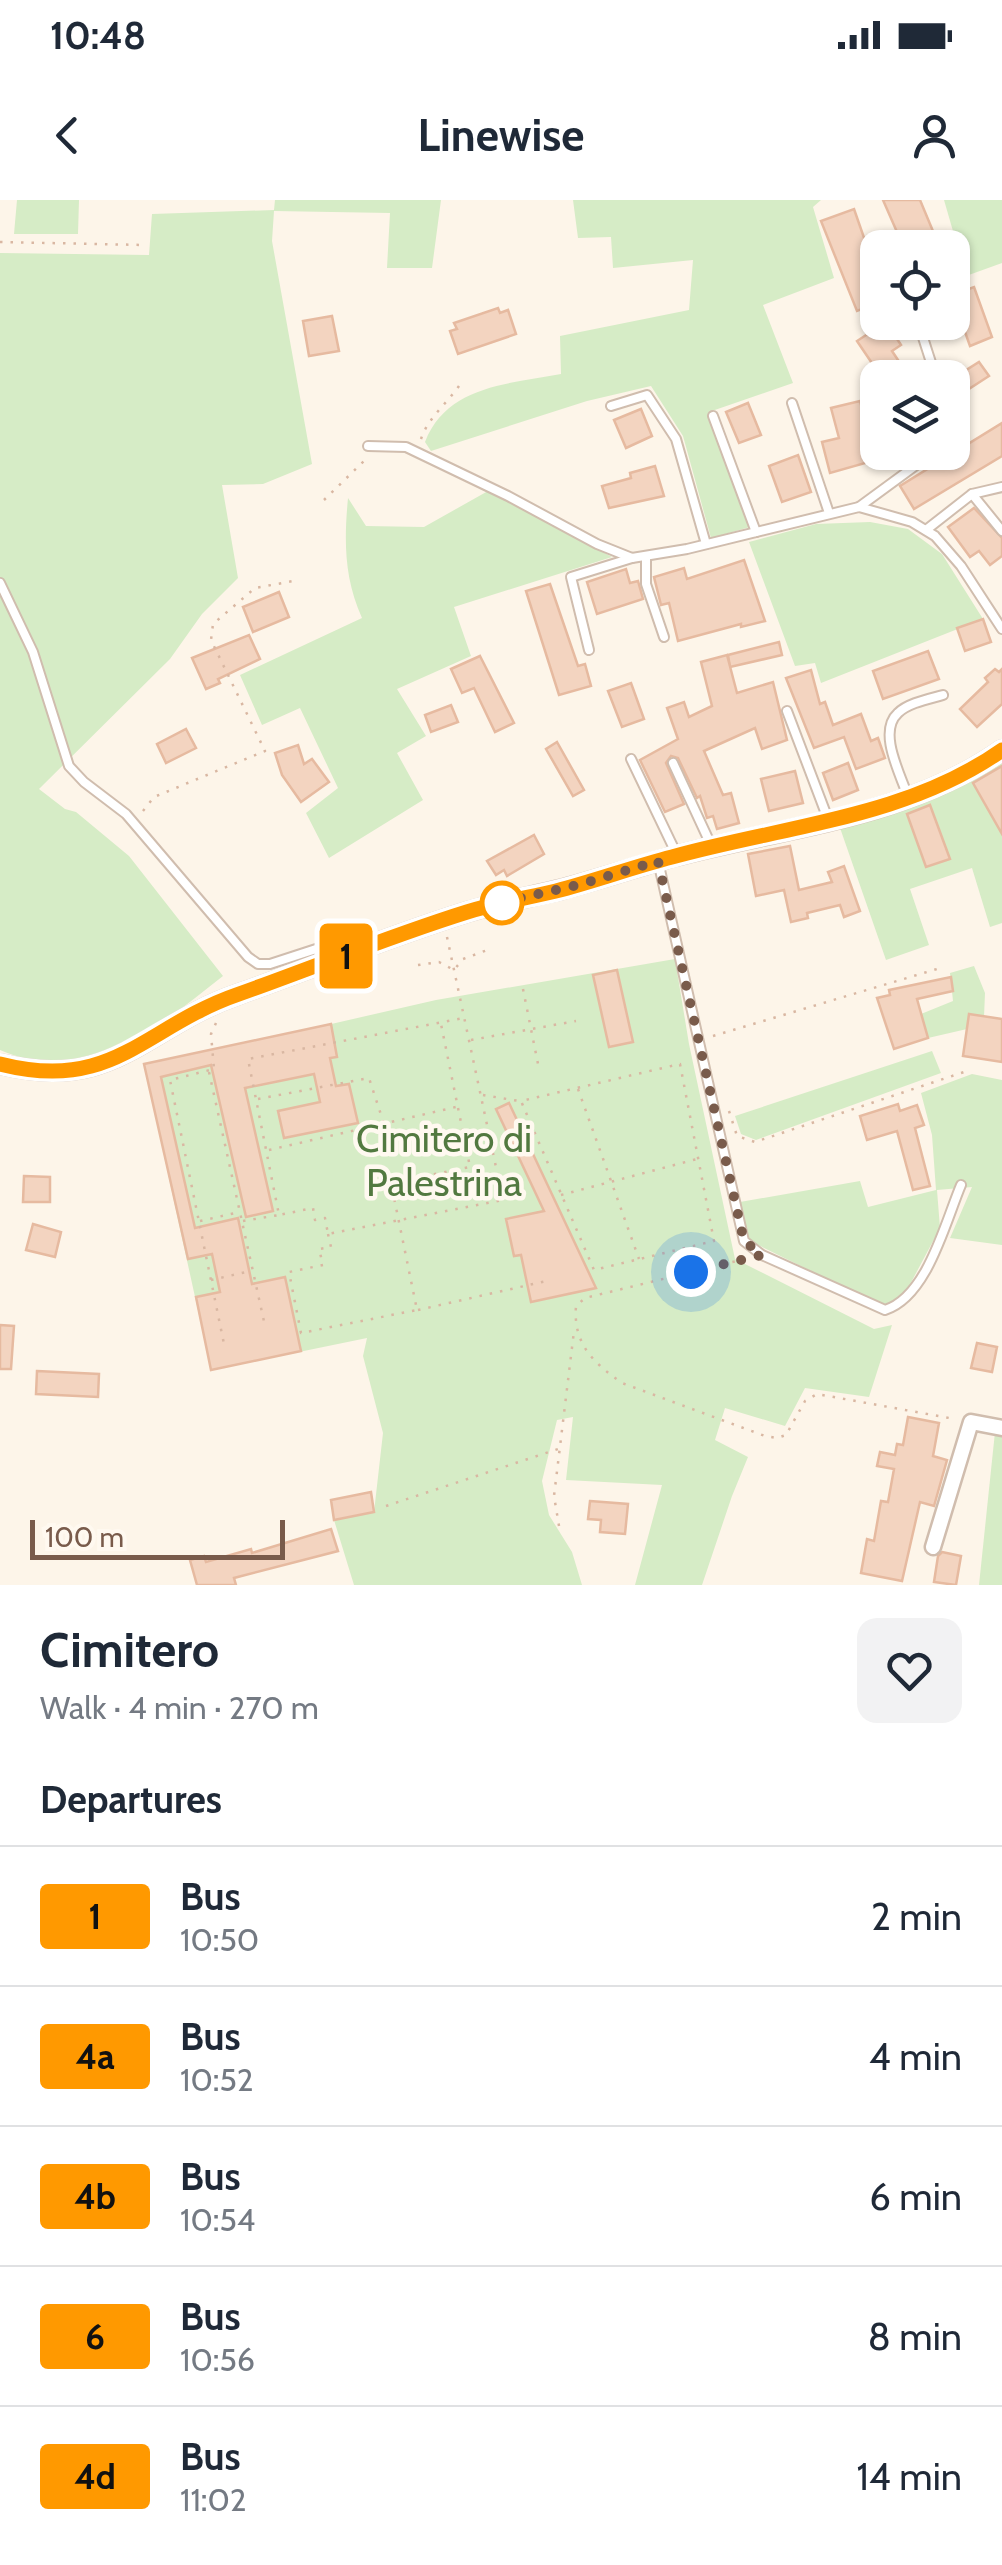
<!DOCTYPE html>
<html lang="en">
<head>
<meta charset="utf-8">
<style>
  :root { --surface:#fff; --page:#f2f2f3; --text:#1f2937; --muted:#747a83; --line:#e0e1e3 }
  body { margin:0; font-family:Cabin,sans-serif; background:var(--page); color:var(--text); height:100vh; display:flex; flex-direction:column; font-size:38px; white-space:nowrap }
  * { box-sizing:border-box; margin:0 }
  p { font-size:32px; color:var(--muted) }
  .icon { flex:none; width:55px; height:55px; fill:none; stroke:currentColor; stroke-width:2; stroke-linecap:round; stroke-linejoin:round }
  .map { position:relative; height:1385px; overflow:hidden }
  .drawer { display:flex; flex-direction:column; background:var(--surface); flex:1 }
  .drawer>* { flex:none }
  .badge { padding:0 20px; border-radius:8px; font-size:35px; line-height:65px }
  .buttons { position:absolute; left:860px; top:30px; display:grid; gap:20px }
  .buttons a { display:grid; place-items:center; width:110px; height:110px; border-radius:20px; background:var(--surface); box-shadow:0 2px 8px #0004; font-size:50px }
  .scale { position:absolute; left:30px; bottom:25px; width:255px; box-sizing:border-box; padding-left:10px; border:5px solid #795b4b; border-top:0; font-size:28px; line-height:35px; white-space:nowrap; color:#795b4b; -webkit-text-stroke:8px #fff9f0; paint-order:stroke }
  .you { position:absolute; width:50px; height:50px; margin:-25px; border:8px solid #fff; border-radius:50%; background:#1a73e8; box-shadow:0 0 0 15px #1a73e833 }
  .map>.badge { position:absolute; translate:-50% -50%; box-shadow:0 0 0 5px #fff }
  h2 { padding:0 40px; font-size:38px; line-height:90px }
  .round { display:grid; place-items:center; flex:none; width:105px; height:105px; border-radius:20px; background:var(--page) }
  .summary { display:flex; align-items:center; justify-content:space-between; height:170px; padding:0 40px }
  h1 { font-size:48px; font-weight:700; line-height:75px }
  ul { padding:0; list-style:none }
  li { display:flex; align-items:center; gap:30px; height:140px; padding:0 40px; border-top:2px solid var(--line) }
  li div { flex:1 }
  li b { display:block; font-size:38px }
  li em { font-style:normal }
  li .badge { min-width:110px; font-weight:700; text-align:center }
  .status { display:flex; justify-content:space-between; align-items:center; height:70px; padding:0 50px; background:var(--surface); direction:ltr }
  .status svg { height:28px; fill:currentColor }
  header { display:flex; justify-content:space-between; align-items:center; height:130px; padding:0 40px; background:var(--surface); font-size:45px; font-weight:700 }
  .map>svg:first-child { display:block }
</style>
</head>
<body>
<div class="status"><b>10:48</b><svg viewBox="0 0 49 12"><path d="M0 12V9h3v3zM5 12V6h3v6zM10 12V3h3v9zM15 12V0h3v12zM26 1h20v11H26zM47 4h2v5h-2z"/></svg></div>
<header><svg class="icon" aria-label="back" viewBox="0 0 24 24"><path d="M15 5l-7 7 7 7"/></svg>Linewise<svg class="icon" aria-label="person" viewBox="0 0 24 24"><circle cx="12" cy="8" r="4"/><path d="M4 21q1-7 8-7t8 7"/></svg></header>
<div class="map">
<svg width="1002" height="1385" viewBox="0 0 1002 1385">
  <rect width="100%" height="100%" fill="#fdf5e9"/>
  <g fill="#d6ecc6">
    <polygon points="17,0 79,0 78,34 14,34"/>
    <path d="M275 0H441L432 68H387L390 13 274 11 272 41 312 264 263 284 222 285 238 378 202 414 170 459 39 589 65 609 76 612 129 656 223 776C155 829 90 888 0 850V53L149 55 152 14 274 10Z"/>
    <path d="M573 0H821L813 7 834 78 763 105 793 183 709 212 750 327 711 338 683 236 651 186 587 201 431 251 425 242C447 185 509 184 561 174L560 136 689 110 693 60 613 68 611 37 578 38Z"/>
    <polygon points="944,0 1002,0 1002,63 966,76"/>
    <path d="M488 291 612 357 454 407 471 456 397 489 426 536 397 553 423 600 329 658 306 613 338 588 300 508 262 525 240 475 362 418C344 378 344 341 348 298L366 326 424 327Z"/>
    <polygon points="870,322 908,329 942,354 983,419 821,483 815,463 795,466 749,342 816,324"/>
    <polygon points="1002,558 1002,723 990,727 972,668 910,689 929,745 886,760 839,625 883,614 960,587"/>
    <polygon points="675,759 689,844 735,1059 874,1129 892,1125 869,1197 805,1188 785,1226 725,1208 715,1240 748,1257 732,1296 702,1385 635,1385 662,1285 566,1280 573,1217 557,1220 542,1281 549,1315 572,1352 582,1385 354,1385 334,1320 374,1312 383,1233 363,1156 367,1138 211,1170 144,864 222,849 436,800"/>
    <polygon points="974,766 985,793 984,817 969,814 967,829 928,838 921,814 953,801 950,773"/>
    <polygon points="932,851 941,873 756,940 741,934 735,916"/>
    <polygon points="972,874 1002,880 1002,1045 950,1038 972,987 937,990 940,1028 907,1090 894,1101 886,1104 874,1102 748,1040 740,1002 860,981 868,1007 936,990 932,935 921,893"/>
    <polygon points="995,1232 1002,1233 1002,1385 979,1385"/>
  </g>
  <g fill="#f3d4c0" stroke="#e6baa0" stroke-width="2.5">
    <polygon points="883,0 920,0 940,48 904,48"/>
    <polygon points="854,9 878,78 878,103 857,111 821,21"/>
    <polygon points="974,87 992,137 970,146 952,95"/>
    <polygon points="498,108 500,113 508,110 516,134 458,154 450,131 457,129 454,123"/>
    <polygon points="332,116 339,151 309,156 303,121"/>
    <polygon points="886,122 901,145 892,151 910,178 882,178 857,141"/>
    <polygon points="979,162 989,176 958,196 952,189 952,179"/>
    <polygon points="860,201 876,260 830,273 822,242 839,238 831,208"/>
    <polygon points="748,203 761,235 739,243 726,212"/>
    <polygon points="641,209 652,236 626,248 614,220"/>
    <polygon points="1002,223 1002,256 914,309 900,286"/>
    <polygon points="798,255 811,292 782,302 769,266"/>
    <polygon points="655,266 664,296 609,308 602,286 631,278 630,273"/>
    <polygon points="974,308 1002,338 1002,356 990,365 979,351 970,357 948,327"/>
    <polygon points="744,360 765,421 741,427 741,424 678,441 669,403 661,405 654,377 684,368 687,379"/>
    <polygon points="626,369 630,383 638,381 643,399 597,414 587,382"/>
    <polygon points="550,384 578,466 585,464 591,486 559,495 526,391"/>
    <polygon points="279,392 289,417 253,432 243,407"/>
    <polygon points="983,419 991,442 965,451 957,428"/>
    <polygon points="249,435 260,459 218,479 220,483 206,489 192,458"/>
    <polygon points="779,442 782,455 730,467 728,455"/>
    <polygon points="928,451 939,479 883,499 873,471"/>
    <polygon points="727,455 737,493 773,482 787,540 762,549 755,528 704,551 723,595 731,593 739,623 717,629 713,616 707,618 700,596 697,598 678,558 671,556 666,563 684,604 665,612 640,560 678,539 667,508 684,502 689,517 712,506 701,462"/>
    <polygon points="480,456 514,523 495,532 474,488 462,493 451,469"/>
    <polygon points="995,469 999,472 1002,469 1002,504 977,527 960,509 988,482 985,478"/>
    <polygon points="811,470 820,504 825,502 833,525 861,514 871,541 878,538 885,558 856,569 844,537 814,548 786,478"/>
    <polygon points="631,483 644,519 622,527 608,491"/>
    <polygon points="451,505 458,522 431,532 425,515"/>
    <polygon points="186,529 196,548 166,563 157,544"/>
    <polygon points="557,542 584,590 573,596 546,549"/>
    <polygon points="298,545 304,564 312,559 329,582 301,602 282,575 275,553"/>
    <polygon points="848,563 858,590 833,600 823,573"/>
    <polygon points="1002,566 1002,634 973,583"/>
    <polygon points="795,571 803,603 769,611 761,579"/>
    <polygon points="930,605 950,659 926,667 907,614"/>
    <polygon points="534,635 544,654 507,676 504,670 496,675 487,661"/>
    <polygon points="790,646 799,690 832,682 828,672 844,666 860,711 844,717 840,705 807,713 808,718 791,722 784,690 756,696 748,654"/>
    <polygon points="617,770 633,842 609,847 593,775"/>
    <polygon points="951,777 953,791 917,799 928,838 894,849 877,798 890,795 889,790"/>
    <polygon points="969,814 1002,819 1002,862 963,856"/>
    <polygon points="331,824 337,857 330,858 336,886 349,884 358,923 284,938 278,911 320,902 314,874 245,888 273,1011 246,1017 211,865 161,877 195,1028 238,1018 252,1084 285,1077 301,1151 211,1170 196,1097 220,1092 212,1054 188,1059 144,864"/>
    <polygon points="509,903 596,1088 531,1102 521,1055 514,1056 506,1019 544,1011 496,909"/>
    <polygon points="898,904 900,911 917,905 924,925 915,928 930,986 913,990 897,931 867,940 860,916"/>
    <polygon points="24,976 50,977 50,1002 23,1002"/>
    <polygon points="33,1024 61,1032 55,1057 26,1050"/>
    <polygon points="0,1125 14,1126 11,1169 0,1169"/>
    <polygon points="977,1143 997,1147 992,1172 971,1168"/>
    <polygon points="37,1171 99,1174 98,1197 36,1194"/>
    <polygon points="908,1217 939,1223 933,1256 947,1260 934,1306 920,1302 902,1381 861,1373 867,1339 874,1341 881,1301 888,1302 894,1269 877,1266 880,1252 895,1255 897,1244 903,1245"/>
    <polygon points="371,1292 374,1312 334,1320 331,1300"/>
    <polygon points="590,1301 628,1304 625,1334 600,1332 601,1320 588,1319"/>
    <polygon points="331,1329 338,1351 234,1378 236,1385 197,1385 190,1360 204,1356 206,1362 251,1349 252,1353"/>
    <polygon points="942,1352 961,1356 956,1385 934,1382 938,1356"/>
  </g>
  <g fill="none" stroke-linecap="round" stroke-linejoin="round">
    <defs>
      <g id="service">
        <polyline points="918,122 936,178"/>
        <polyline points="792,203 829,313"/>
        <polyline points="611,206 647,195 676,239 706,344"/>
        <polyline points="713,216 756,332"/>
        <polyline points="368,246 406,247 508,296 597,344 632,358 687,349 859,307 912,322 935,336 961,366 1002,429"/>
        <polyline points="972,294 1002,331"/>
        <polyline points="859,307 934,252"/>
        <polyline points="926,330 972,294 1002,287"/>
        <polyline points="646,356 646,384 664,437"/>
        <polyline points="0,383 33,452 69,566 84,582 126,614 248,757 258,764 270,764 359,735 367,744"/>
        <polyline points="589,450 571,377 632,358"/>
        <polyline points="787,511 828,619"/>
        <polyline points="631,559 677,655"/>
        <polyline points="673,563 711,645"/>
        <path d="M908 597C901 575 877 532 898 513 908 503 929 499 943 495"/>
        <path d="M658 661 744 1041 762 1055 885 1110C927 1097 945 1023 961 985"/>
      </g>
      <polyline id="minor" points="933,1347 971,1222 1002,1228"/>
      <path id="tertiary" d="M0 864C115 893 143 827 239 794 315 767 390 736 467 712 499 702 531 697 563 689 600 679 636 667 672 657 783 627 906 618 1002 550"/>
    </defs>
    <use href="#service" stroke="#d0bdae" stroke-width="12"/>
    <use href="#minor" stroke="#d0bdae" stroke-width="19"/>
    <use href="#tertiary" stroke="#d0bdae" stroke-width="22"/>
    <g stroke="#d9b7a2" stroke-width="2.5" stroke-dasharray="2.5 8" stroke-linecap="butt">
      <polyline points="0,42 144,45"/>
      <path d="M421 239C428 217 451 200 463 180"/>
      <polyline points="324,300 366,259"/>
      <polyline points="143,611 154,597 265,551 211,440 213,424 255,388 299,380"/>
      <polyline points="447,737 503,1000 328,1034 325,1018 315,1020 313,1008 279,1015 248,859 464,818"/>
      <polyline points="418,765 439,762 454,770 463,759 490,749"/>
      <polyline points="523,789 538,864"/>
      <polyline points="216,823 211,834 214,869 170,880 224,1144"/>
      <polyline points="713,836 937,769"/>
      <polyline points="471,840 576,821"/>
      <polygon points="680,864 714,1041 594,1070 521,901"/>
      <polyline points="209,872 265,1126"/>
      <polyline points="578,889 639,1059"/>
      <polyline points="483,895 519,901"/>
      <polyline points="258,899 369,878 384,924"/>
      <polyline points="729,911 737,936 755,942 967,871"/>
      <polyline points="269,950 456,907"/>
      <polyline points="561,995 697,959"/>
      <polyline points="200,1021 240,1012"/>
      <polyline points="243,1021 279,1015"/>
      <polyline points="328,1034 331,1047 319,1049 323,1065 289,1072 301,1133 417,1110 391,983 470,967 441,824"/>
      <path d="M745 1059 585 1098 576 1106C573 1143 592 1162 622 1183L765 1236 777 1238 786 1235 805 1201 817 1194 955 1219"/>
      <polyline points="211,1080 251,1071"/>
      <polyline points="418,1110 551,1080"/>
      <polyline points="386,1306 558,1249"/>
      <polyline points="559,1326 554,1296 574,1131"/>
    </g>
    <use href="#service" stroke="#fff" stroke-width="8"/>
    <use href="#minor" stroke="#fff" stroke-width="14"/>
    <use href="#tertiary" stroke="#fff" stroke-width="18"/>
  </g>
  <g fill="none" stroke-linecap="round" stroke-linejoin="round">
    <defs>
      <path id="line" d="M0 864C114 893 143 827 239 794 315 767 390 736 467 712 496 703 526 698 556 691 595 681 633 667 672 657 783 626 906 618 1002 550"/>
    </defs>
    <use href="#line" stroke="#fff" stroke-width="22"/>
    <use href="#line" stroke="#f90" stroke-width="15"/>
    <polyline stroke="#795b4b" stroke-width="10" stroke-dasharray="0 18" points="502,703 485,706 578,685 658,661 744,1041 762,1055 691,1072"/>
  </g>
  <circle fill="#fff" stroke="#f90" stroke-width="5" cx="502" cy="703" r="20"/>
  <g text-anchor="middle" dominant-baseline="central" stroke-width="9" stroke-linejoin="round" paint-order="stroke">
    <g font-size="38" fill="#527940" stroke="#fff9f0">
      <text x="444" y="938">Cimitero di<tspan x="444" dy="44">Palestrina</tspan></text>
    </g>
  </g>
</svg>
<div class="buttons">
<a><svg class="icon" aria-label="locate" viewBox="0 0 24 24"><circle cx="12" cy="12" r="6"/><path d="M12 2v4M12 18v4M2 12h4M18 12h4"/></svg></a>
<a><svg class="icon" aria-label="layers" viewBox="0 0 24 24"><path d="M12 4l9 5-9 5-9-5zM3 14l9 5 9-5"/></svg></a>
</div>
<div class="scale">100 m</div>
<div class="you" style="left:691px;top:1072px"></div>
<b class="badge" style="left:346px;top:756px;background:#f90;color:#111">1</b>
</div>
<section class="drawer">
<div class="summary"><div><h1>Cimitero</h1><p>Walk · 4 min · 270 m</p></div><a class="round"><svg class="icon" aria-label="heart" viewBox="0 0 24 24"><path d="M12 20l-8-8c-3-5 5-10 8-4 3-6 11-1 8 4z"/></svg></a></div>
<h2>Departures</h2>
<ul>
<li><span class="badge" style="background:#f90;color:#111">1</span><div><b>Bus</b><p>10:50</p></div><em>2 min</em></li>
<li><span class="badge" style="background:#f90;color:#111">4a</span><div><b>Bus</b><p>10:52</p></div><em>4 min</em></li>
<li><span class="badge" style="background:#f90;color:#111">4b</span><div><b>Bus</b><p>10:54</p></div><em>6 min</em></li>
<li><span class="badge" style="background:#f90;color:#111">6</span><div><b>Bus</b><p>10:56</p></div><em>8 min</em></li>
<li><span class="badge" style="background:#f90;color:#111">4d</span><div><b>Bus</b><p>11:02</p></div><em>14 min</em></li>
</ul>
</section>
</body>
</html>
